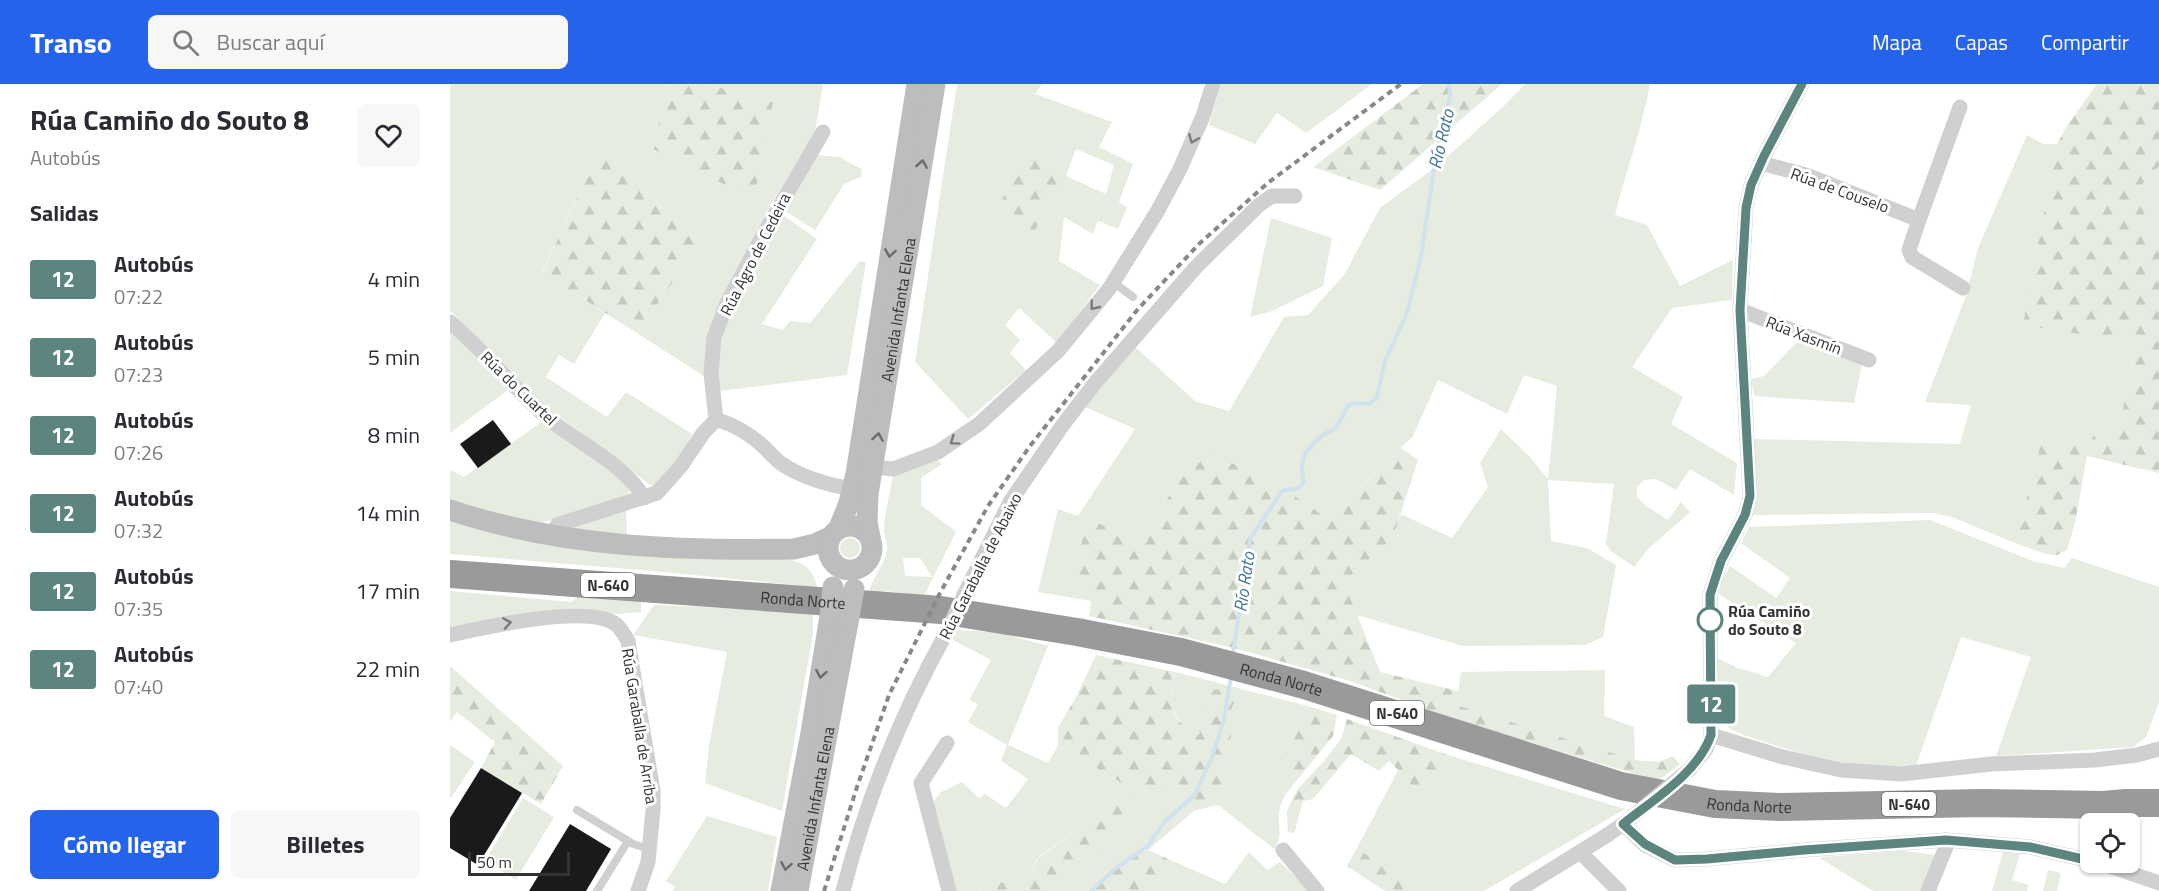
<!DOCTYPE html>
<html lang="es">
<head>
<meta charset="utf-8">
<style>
  :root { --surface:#fff; --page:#f7f7f7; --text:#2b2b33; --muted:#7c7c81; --accent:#2563eb }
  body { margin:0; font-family:"Titillium Web",sans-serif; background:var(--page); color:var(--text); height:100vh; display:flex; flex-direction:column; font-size:22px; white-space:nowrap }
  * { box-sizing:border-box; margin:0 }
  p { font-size:20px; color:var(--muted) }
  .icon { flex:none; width:33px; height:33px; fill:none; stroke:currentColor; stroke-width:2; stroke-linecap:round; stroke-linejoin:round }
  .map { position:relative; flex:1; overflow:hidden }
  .sheet { display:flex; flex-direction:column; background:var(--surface); width:450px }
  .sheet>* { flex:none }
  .badge { padding:0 12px; border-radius:4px; font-size:21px; line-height:39px }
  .tools { position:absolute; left:1630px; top:729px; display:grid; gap:12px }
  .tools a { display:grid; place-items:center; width:60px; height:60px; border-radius:9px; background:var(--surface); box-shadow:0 2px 4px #0004; font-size:30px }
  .scale { position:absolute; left:18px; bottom:15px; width:102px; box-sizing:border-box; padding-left:6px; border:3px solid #333; border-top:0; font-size:16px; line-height:21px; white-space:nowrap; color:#333; -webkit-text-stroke:4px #fff; paint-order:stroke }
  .map>.badge { position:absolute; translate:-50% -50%; box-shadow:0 0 0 3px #fff }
  h2 { padding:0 30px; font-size:22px; line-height:54px }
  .round { display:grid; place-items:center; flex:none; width:63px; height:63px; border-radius:9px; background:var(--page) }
  .overview { display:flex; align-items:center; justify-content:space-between; height:102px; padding:0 30px }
  h1 { font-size:28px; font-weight:700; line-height:45px }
  .button { display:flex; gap:12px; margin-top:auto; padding:12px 30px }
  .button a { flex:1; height:69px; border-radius:9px; background:var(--accent); color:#fff; font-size:24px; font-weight:700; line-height:69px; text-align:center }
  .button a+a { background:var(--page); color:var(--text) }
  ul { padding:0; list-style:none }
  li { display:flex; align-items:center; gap:18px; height:78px; padding:0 30px }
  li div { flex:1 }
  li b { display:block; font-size:22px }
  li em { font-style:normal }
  li .badge { min-width:66px; font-weight:700; text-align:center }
  header { display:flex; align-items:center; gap:36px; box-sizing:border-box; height:84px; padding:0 30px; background:var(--accent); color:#fff }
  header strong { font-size:28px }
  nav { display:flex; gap:33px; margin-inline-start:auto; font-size:21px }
  .search { width:420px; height:54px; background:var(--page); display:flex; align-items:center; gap:15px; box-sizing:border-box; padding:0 21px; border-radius:9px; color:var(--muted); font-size:22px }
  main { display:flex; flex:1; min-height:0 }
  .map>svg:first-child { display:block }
</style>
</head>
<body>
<header>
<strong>Transo</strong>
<div class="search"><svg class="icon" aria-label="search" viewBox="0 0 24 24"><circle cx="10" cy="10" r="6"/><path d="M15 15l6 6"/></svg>Buscar aquí</div>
<nav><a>Mapa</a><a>Capas</a><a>Compartir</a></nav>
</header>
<main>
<section class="sheet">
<div class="overview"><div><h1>Rúa Camiño do Souto 8</h1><p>Autobús</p></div><a class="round"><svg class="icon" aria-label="heart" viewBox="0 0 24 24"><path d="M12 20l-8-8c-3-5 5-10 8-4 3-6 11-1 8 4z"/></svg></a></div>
<h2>Salidas</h2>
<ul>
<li><span class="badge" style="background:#5b857e;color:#fff">12</span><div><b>Autobús</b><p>07:22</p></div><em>4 min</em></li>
<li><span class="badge" style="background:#5b857e;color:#fff">12</span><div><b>Autobús</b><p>07:23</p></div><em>5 min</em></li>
<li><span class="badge" style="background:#5b857e;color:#fff">12</span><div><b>Autobús</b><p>07:26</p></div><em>8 min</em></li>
<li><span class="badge" style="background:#5b857e;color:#fff">12</span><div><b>Autobús</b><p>07:32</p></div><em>14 min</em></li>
<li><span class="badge" style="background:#5b857e;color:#fff">12</span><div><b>Autobús</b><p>07:35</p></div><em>17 min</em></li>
<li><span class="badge" style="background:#5b857e;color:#fff">12</span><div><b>Autobús</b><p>07:40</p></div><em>22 min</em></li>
</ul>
<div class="button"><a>Cómo llegar</a><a>Billetes</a></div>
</section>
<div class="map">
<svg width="1709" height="807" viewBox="0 0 1709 807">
  <defs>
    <pattern id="forest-firs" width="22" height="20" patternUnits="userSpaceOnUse" patternTransform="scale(1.5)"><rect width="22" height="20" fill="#e6ecdf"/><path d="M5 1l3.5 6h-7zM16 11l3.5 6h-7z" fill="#c6cbc0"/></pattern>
  </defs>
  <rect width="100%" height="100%" fill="#fff"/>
  <g fill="#e6ecdf" fill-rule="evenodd">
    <polygon points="0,0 217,0 203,65 323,18 256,0 373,0 365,48 319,123 281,195 255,293 187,249 250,159 150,64 92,188 155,229 124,280 109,271 96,293 157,333 176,308 242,350 229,377 203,403 92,320 22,248 0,227"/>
    <path d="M507 0H592L585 10 662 38 649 63 683 80 669 118 677 124 668 145 648 137 643 150 614 133 609 177 650 201 607 259 569 224 555 241 570 256 560 269 576 286 518 335 465 278ZM626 65 664 81 656 110 616 92Z"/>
    <polygon points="771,0 922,0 856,49 827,29 805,60 759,41"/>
    <path d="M1075 0H1200C1192 45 1176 87 1165 131L1197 141 1230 202 1283 176 1282 216 1222 224 1182 283 1233 313 1221 340 1287 379 1284 411 1240 385 1226 406 1206 395 1193 396 1187 404V413L1196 422 1218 436 1231 418 1240 428 1196 467 1184 483 1161 467 1156 460 1164 400 1098 396 1101 457 1137 464 1166 481 1153 553 1135 561 1013 562 907 531 894 498 943 453 951 430 1002 454 1038 403 1030 379 1051 345 1080 373 1098 395 1107 302 1074 291 1057 330 988 296 963 352 878 435 825 398 734 390 686 461 649 439 641 517 588 508 608 425 628 432 685 345 635 323 684 262 745 317 779 327 834 233 858 231 894 191 930 124 987 82 1057 19Z"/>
    <polygon points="1577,51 1594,60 1607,60 1574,241 1686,259 1668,351 1643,352 1639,362 1592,356 1565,459 1502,433 1483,429 1303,431 1303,355 1510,360 1521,321 1475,318 1516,212 1528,164"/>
    <polygon points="365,71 389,73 412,85 411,93 394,100 365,146 332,125"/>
    <polygon points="1709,82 1709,164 1685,108"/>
    <polygon points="330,129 367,155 312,240 333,246 340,237 360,239 410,177 416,179 397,291 269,307 269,276 273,248 291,201"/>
    <polygon points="821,134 882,154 873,202 822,227 800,233"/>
    <polygon points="0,245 59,305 0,349"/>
    <polygon points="1349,256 1412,280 1404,319 1304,312 1301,295 1314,292"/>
    <polygon points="94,336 176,399 180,409 170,414 88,440 0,418 0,386 14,393"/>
    <path d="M485 373 492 380 471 394V421L506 448 474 512 436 507 419 511C420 495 434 483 437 467 438 459 434 452 434 444 435 427 440 409 443 392ZM453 474H470L482 493 455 492Z"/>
    <polygon points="176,425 177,453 115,446"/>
    <path d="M0 434 333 474C353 478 363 484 367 503L202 487 0 470Z"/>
    <path d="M1480 436 1583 477 1614 484 1622 474 1709 503V618L1696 653 1683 663 1546 672 1581 573 1511 553 1466 682C1411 685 1370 676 1318 659 1302 654 1285 649 1271 639L1268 630 1266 573 1285 583 1318 593 1346 559 1269 510 1272 497 1280 482 1326 514 1340 494 1291 459 1299 443Z"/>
    <circle cx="400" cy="464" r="10"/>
    <polygon points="0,507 121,518 129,512 191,517 191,528 0,543"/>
    <polygon points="204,521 363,528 363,549 332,727 255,699 259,661 277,568 183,551"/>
    <polygon points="505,546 547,548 598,562 558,661 598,679 608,661 680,704 731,709 744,727 698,766 661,783 642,807 598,807 603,798 610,800 623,788 623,779 630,774 642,778 657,714 643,734 590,772 569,804 541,795 529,807 503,807 481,721 491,708 512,698 529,714 535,710 556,724 578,695 551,677 557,661 518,638 528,620 519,616 541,576 501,555"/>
    <polygon points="1155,586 1154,632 1184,643 1185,676 1006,621 1011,588"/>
    <path d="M725 588 854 621 853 632 836 665 839 684 852 690C843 701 831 713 829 728 827 744 834 749 824 765L768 721 782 646 750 651 732 642 721 623Z"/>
    <polygon points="0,661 25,678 0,715"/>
    <polygon points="998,671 1175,725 1034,807 968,807 907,764 945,692 976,709"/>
    <polygon points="73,714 104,733 66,796 35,777"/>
    <polygon points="257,732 327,753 318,807 222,807 225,803 216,797"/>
    <polygon points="1452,767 1487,771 1474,807 1423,807 1371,775 1372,773"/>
    <polygon points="799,768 817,786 830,778 860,807 703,807 707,793 718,775 775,800"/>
    <polygon points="1553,768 1570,770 1562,796 1579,801 1577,807 1542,807"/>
    <polygon points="1598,786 1611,789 1607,807 1593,807"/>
  </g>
  <g fill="url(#forest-firs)">
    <polygon points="217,0 256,0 323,18 304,115 203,65"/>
    <polygon points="973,0 1052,0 930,106 863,83"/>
    <polygon points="1647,0 1709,0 1709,82 1685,108 1709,164 1709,389 1637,372 1625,439 1617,466 1607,471 1596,470 1565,459 1592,356 1639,362 1643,352 1668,351 1686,259 1573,241 1607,60 1617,42"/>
    <polygon points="150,64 250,159 187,249 92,189"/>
    <polygon points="579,72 616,92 582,151 546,125"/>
    <polygon points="951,364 968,376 943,453 894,498 930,588 1008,607 1006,621 1185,676 1209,678 1223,672 1230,680 1208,697 1004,635 900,597 784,564 639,532 642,508 622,492 633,454 649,439 686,461 734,390 761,370 825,398 878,435"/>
    <path d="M646 571 725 588C721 623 715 633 749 651L759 606 789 604 777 637 782 646 768 721 744 727 731 709 680 704 608 661V643L625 615Z"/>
    <polygon points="0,582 113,682 91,720 31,684 45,658 7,628 0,637"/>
    <polygon points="854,621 887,631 883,652 852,690 839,684 836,665 853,632"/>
    <polygon points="897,635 998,671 976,709 945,692 948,686 939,677 929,687 901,670 863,715 853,717 844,749 838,748 837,727 847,706 874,677 891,655"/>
    <polygon points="669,710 682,717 677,735 642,778 630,774 623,779 623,788 610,800 603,799 598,807 529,807 541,795 569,804 590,773 643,734 657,714"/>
    <polygon points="907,764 968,807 935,807 897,782"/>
    <polygon points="698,766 718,775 708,793 703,807 642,807 661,783"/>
  </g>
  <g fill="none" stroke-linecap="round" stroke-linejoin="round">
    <g stroke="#cfe2ee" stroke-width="4">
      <path d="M783 570 800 455 832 407 848 404 854 399C848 375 855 366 873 351 877 349 882 347 885 344 900 328 888 316 919 320L927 313 935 277 957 229 971 172 987 65 1000 13 999 0"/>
      <polyline points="641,807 666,784 698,762 715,737 744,712 761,676 774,636 781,592"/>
    </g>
  </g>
  <g fill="#1a1a1a">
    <polygon points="43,336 61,360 28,384 10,360"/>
    <polygon points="31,684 72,709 28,781 0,764 0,734"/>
    <polygon points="120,740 161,765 136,807 79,807"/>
  </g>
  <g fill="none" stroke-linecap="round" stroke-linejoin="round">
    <g stroke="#d0d0d0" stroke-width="8">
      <polyline points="663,198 683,213"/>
      <polyline points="127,726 183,760 199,765"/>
      <polyline points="147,807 178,757"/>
    </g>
    <g stroke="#d0d0d0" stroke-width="15">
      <polyline points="1311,79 1359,92 1469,136 1510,23"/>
      <polyline points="1469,136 1459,166 1462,173 1513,204"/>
      <polyline points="1290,226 1419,276"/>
      <path d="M0 238C33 266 60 300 92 329 121 356 175 379 194 414"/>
      <polyline points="266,336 261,289 264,254 277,219 320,138 373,48"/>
      <polyline points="423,383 443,385 488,368 529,340 608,267 659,205 707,128 730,85 753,32 763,0"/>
      <path d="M102 451 107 441 207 409 231 382 254 348 266 336C282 339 303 352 315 364 320 369 325 375 332 380 353 394 378 401 403 405"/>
      <polyline points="515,509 560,418 612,342 645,299 746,183 809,121 822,112 845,112"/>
      <path d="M0 551C35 543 134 521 164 539 171 543 174 551 178 557L203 707V726L198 778 188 807"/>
      <polyline points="1261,651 1333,673 1391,686 1451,690 1541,680 1645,676 1687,671 1709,665"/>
      <polyline points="497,659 471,699 499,807"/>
      <polyline points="1240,685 1256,665 1261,651 1260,511 1271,477 1295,431 1300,412 1290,226 1296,124 1301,101 1314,72 1352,0"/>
      <polyline points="1173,740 1195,761 1225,776 1257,775 1354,766 1496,756 1580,763 1641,777"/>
      <polyline points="833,766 867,807"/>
      <polyline points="1130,768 1169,807"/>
      <polyline points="1648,778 1709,799"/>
      <path d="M393 807C416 716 452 628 498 546"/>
      <polyline points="1067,807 1159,750 1181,734"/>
      <polyline points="1478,807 1496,763 1496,756"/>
    </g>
    <g stroke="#bdbdbd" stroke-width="21">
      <path d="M0 426C110 463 229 467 344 465L365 460 380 453"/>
      <circle cx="400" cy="464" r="22"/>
      <polyline points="389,444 399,419 406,390 467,0"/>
      <path id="s1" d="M420 453 417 438 418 410 485 0"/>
      <polyline points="331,807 361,649 380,532"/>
      <path id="s2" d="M348 807 399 533"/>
    </g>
    <path stroke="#9a9a9a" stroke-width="28" id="s3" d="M0 490 491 526 627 548 731 568 854 601 1171 702 1265 720 1331 723 1532 719 1653 721 1676 719H1709"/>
    <polyline stroke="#888" stroke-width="4" stroke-dasharray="6 4.5" stroke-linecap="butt" points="374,807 407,703 439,611 490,509 538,422 580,362 688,225 750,159 819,98 951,0"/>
    <g stroke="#d0d0d0" stroke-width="15">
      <polyline points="498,546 515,509"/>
      <polyline points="1181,734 1240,685"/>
    </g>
    <g stroke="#bdbdbd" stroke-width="21">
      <polyline points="380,532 383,503"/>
      <polyline points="399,533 404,505"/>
    </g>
  </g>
  <defs><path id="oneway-chevron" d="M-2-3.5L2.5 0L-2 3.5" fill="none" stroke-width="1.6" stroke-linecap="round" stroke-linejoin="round" transform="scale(1.5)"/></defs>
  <g stroke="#7a7a7a">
    <use href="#oneway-chevron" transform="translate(743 55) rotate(113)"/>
    <use href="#oneway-chevron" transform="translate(644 222) rotate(129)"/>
    <use href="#oneway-chevron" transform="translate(504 357) rotate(146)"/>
    <use href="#oneway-chevron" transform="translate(57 539) rotate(-9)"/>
  </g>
  <g stroke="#6a6a6a">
    <use href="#oneway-chevron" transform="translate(472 80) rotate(-81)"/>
    <use href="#oneway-chevron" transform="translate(440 169) rotate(99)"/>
    <use href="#oneway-chevron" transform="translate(428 353) rotate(-81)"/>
    <use href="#oneway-chevron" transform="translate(371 590) rotate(100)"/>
    <use href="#oneway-chevron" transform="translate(336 782) rotate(100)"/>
  </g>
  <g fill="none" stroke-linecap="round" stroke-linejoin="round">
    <defs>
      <path id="line" d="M1352 0 1314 72 1301 101 1296 124 1290 226 1300 412 1295 431 1271 477 1260 511 1261 651C1248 689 1204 715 1173 740L1195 760 1225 776 1257 775 1354 766 1496 756 1580 763 1641 777"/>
    </defs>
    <use href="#line" stroke="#fff" stroke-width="14"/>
    <use href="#line" stroke="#5b857e" stroke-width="9"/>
  </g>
  <circle fill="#fff" stroke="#5b857e" stroke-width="3" cx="1260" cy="536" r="12"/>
  <g text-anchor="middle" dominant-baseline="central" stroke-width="6" stroke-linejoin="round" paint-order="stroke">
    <g fill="#fff" stroke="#707070" stroke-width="1.5">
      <rect x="131" y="489" width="54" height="24" rx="4.5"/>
      <rect x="920" y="617" width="54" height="24" rx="4.5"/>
      <rect x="1432" y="708" width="54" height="24" rx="4.5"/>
    </g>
    <g font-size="15" font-weight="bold" fill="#333">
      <text x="158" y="501">N-640</text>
      <text x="947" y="629">N-640</text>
      <text x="1459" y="720">N-640</text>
    </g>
    <g font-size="16" fill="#333" stroke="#fff">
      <text transform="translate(1390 106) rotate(20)">Rúa de Couselo</text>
      <text transform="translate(305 170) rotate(-63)">Rúa Agro de Cedeira</text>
      <text stroke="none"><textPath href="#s1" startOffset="230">Avenida Infanta Elena</textPath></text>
      <text transform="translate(1354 251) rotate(21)">Rúa Xasmín</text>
      <text transform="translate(69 304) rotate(44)">Rúa do Cuartel</text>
      <text transform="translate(530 482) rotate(-63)">Rúa Garaballa de Abaixo</text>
      <text stroke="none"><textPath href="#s3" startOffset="354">Ronda Norte</textPath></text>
      <text stroke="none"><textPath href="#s3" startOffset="840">Ronda Norte</textPath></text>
      <text transform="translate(190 642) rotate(81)">Rúa Garaballa de Arriba</text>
      <text stroke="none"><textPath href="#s2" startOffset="94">Avenida Infanta Elena</textPath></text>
      <text stroke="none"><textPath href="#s3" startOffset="1326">Ronda Norte</textPath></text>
    </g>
    <g font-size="16" font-weight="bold" fill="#333" stroke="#fff" text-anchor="start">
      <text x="1278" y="527">Rúa Camiño<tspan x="1278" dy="18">do Souto 8</tspan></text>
    </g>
    <g font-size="18" font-style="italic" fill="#3f7597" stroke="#fff">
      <text transform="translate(991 55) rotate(-77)">Río Rato</text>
      <text transform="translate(794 498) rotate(-82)">Río Rato</text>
    </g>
  </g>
</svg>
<div class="tools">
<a><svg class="icon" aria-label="locate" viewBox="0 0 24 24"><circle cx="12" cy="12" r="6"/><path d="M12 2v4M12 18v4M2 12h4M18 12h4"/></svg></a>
</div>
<div class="scale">50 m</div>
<b class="badge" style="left:1261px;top:620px;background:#5b857e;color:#fff">12</b>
</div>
</main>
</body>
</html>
